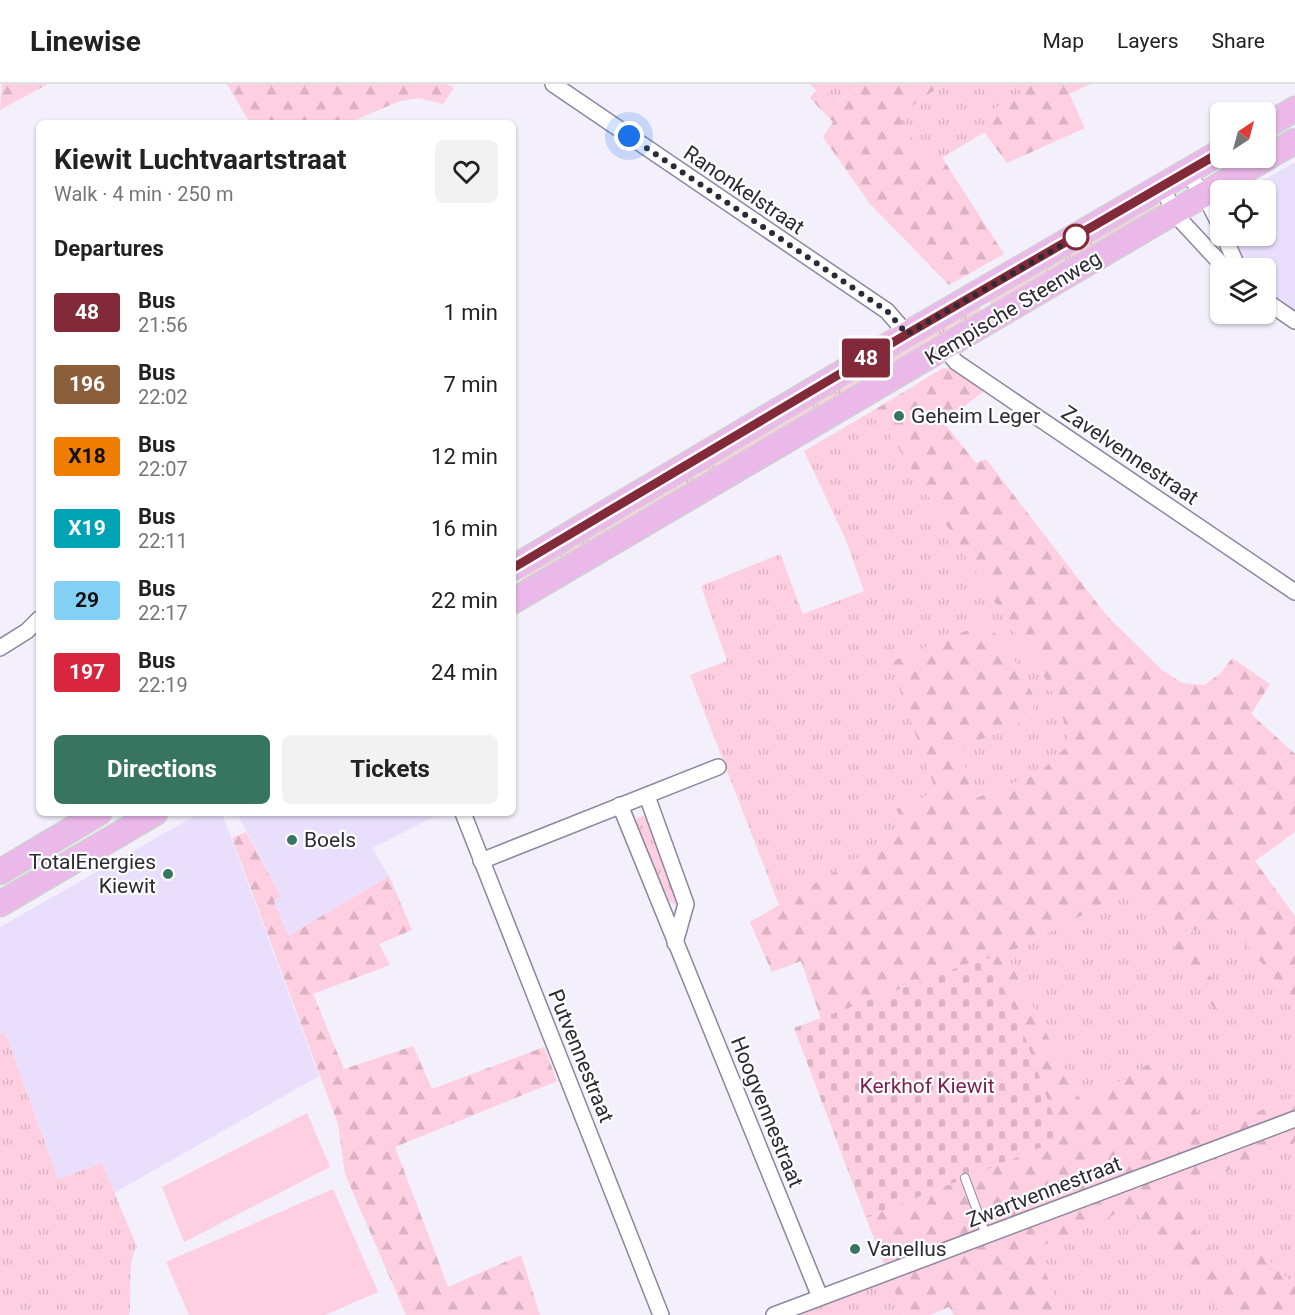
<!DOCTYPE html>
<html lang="en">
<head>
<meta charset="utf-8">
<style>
  :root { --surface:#fff; --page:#f2f2f2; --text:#222; --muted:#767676; --line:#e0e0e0; --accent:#387561 }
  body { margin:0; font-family:Roboto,sans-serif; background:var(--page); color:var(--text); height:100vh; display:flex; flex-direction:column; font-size:22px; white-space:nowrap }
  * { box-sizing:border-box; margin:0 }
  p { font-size:20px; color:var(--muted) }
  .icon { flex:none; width:33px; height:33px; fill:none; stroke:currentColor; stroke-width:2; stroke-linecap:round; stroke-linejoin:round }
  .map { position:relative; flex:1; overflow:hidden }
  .drawer { position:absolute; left:36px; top:36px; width:480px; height:696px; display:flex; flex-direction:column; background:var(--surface); border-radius:9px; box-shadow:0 2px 4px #0004 }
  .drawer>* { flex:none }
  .badge { padding:0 12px; border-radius:4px; font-size:21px; line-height:39px }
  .needle { width:39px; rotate:36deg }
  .controls { position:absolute; left:1210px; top:18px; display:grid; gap:12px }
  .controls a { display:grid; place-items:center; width:66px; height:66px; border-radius:9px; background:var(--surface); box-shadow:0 2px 4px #0004; font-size:30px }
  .you { position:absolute; width:30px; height:30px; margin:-15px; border:4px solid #fff; border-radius:50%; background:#1a73e8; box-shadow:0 0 0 9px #1a73e833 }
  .map>.badge { position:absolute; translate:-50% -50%; box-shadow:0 0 0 3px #fff }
  h2 { padding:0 18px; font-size:22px; line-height:54px }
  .round { display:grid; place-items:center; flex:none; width:63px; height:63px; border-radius:9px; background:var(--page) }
  .headline { display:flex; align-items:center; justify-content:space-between; height:102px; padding:0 18px }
  h1 { font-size:28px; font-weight:700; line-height:45px }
  .action { display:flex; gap:12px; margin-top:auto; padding:12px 18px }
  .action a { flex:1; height:69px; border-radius:9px; background:var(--accent); color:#fff; font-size:24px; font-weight:700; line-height:69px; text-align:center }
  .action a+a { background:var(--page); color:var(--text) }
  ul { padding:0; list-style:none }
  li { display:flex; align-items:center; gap:18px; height:72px; padding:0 18px }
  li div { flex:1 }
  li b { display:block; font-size:22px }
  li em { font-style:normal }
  li .badge { min-width:66px; font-weight:700; text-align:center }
  header { display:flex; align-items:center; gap:36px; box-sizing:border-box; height:84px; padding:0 30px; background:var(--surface); border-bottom:2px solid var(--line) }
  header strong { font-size:28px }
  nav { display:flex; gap:33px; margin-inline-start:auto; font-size:21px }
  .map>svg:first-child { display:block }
</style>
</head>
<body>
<header>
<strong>Linewise</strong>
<nav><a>Map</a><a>Layers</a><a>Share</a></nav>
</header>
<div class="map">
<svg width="1295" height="1231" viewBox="0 0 1295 1231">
  <defs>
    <pattern id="grass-tufts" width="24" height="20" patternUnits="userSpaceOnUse" patternTransform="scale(1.5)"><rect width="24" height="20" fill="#fecfe1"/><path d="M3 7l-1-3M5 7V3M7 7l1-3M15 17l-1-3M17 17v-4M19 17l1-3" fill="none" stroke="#dab2c2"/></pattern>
    <pattern id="forest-firs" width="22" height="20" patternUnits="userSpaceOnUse" patternTransform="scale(1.5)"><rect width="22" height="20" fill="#fecfe1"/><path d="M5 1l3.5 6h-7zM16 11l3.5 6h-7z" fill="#dab2c2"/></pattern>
    <pattern id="cemetery-stones" width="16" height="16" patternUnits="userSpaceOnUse" patternTransform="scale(1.5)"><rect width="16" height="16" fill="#fecfe1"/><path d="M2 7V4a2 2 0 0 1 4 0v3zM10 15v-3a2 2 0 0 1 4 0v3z" fill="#dab2c2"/></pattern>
  </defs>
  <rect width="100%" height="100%" fill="#f3effb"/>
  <g fill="#e9dffc">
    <polygon points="1295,78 1295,228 1266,206 1266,184 1246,184 1231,152 1266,152 1266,106 1254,106 1260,98"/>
    <polygon points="200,729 222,729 319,992 114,1109 102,1079 58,1095 5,948 0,950 0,843"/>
    <polygon points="237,729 441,729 372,764 389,792 288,852 273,817 281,813"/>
  </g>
  <g fill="url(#grass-tufts)">
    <polygon points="810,0 862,0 837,19 821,2 816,6"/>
    <polygon points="943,0 1011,0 1023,8 986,30 993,43 928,82 898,31"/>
    <polygon points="1160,121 1162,122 994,226 987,215 1147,124"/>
    <polygon points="977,219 984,231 513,503 538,482"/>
    <path d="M874 326C915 390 955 455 996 520 1026 567 1060 603 1069 660L1039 689 976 714 958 666 1023 637 1032 628 1035 614 1004 558 991 545 973 544 891 578 936 708 896 725 908 745 779 821 690 591 727 577 701 502 780 470 803 530 864 507 846 456 804 367Z"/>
    <polygon points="647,731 680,818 676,821 665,815 636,742 637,734"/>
    <polygon points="1136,804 1222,936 1232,929 1185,851 1224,831 1295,922 1295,1013 1209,1047 1161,973 1082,1019 1006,870"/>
    <path d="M5 948 58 1095 102 1079 137 1163C126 1178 133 1210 129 1231H0V950Z"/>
    <polygon points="1295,1059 1295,1202 1260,1167 1230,1191 1167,1112"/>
    <polygon points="1132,1123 1223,1231 1050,1231 1055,1215 1036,1164"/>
    <polygon points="891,1194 904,1231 799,1231"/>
  </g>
  <g fill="url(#forest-firs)">
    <polygon points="2,0 48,0 0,26"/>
    <polygon points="227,0 447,0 454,4 443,20 419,14 400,17 348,39 250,39"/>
    <polygon points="862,0 943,0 899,31 928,82 941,72 1004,170 949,201 870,120 823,53 833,38 810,14 820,1 838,19"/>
    <polygon points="1011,0 1091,0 1069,10 1085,44 1007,79 984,48 992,43 985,31 1022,8"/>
    <path d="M943 284 954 285 986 305 944 339 976 379 986 375 1107 532 1162 586 1182 599 1204 601 1220 590 1232 574 1270 600 1251 630 1295 670V748L1255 777 1295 832V922L1224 831 1185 851 1233 929 1222 937 1136 804 1006 870 1082 1019 1161 973 1209 1047 1295 1013V1059L1167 1112 1230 1191 1260 1167 1295 1202V1231H1223L1132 1123 1037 1164 1055 1215 1050 1231H954L949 1223 930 1231H904L866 1134 1062 1055 989 872 821 935 801 877 772 888 750 838 907 745 896 725 936 708 890 578 973 544 991 545 1004 558 1035 614 1032 628 1023 637 958 666 976 714 1039 689 1069 660C1060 603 1026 567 996 520 955 455 915 390 874 326Z"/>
    <polygon points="246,748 281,813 274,817 288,852 389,792 412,846 379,860 390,881 313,910 344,985 413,962 432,1005 544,963 557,997 395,1063 448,1203 521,1171 540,1231 406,1231 345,1090 338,1040 232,754"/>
  </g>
  <polygon fill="url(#cemetery-stones)" points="989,872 1026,956 1062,1055 866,1134 794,944"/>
  <g fill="#fecfe1">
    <polygon points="307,1029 330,1083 184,1158 162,1103"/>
    <polygon points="333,1105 378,1208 325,1231 189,1231 166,1178"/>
  </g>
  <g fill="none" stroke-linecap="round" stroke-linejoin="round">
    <defs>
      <polyline id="service" points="965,1094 986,1151"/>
      <g id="minor">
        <polyline points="553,0 887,227 907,250"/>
        <polyline points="1186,89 1204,110 1221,143"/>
        <polyline points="1163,102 1173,128 1225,184"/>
        <polyline points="1224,152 1238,184"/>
        <polyline points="1266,217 1295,237"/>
        <polyline points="945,265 956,278 1295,508"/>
        <polyline points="0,564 27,547 39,535"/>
        <polyline points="647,712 686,820 675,859"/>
        <polyline points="620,721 820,1213"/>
        <polyline points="463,729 661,1231"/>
        <polyline points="481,777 718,683"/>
        <polyline points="774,1231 1295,1035"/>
      </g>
      <g id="primary">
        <polyline points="1266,42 1295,25"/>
        <polyline points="513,484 907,250 1221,68"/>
        <polyline points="513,517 1295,57"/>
        <polyline points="0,788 99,729"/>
        <polyline points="0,820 155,729"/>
      </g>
    </defs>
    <use href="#service" stroke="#8e85a0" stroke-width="10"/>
    <use href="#minor" stroke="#8e85a0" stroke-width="18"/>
    <use href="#primary" stroke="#d1d0d3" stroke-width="27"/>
    <use href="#service" stroke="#fff" stroke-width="8"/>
    <use href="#minor" stroke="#fff" stroke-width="15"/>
    <use href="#primary" stroke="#eab9ea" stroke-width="24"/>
  </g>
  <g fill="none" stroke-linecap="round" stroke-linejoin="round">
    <defs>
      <polyline id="line" points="513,484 907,250 1221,68"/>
    </defs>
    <use href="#line" stroke="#fff" stroke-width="14"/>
    <use href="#line" stroke="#822a3a" stroke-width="9"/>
    <polyline stroke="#2d2a35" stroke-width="6" stroke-dasharray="0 10.8" points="629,52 887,227 907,250 1076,153"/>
  </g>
  <circle fill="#fff" stroke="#822a3a" stroke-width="3" cx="1076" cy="153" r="12"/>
  <g fill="#387561" stroke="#fff" stroke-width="2">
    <circle cx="899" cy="332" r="6"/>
    <circle cx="292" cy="756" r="6"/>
    <circle cx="168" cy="790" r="6"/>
    <circle cx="855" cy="1165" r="6"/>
  </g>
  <g text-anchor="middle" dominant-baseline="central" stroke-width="4.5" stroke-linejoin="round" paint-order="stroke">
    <g font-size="21" fill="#2d2a35" stroke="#fff">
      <text transform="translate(744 106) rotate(34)">Ranonkelstraat</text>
      <text transform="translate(1013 224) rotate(-31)">Kempische Steenweg</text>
      <text transform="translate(1130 371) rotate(34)">Zavelvennestraat</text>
      <text transform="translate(581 972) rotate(68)">Putvennestraat</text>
      <text transform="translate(767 1028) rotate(68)">Hoogvennestraat</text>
      <text transform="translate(1044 1108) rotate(-21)">Zwartvennestraat</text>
    </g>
    <g font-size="21" fill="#2d2a35" stroke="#fff" text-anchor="start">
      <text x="911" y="332">Geheim Leger</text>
      <text x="304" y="756">Boels</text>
      <text x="156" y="778" text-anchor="end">TotalEnergies<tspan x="156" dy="24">Kiewit</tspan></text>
      <text x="867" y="1165">Vanellus</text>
    </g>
    <g font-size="21" fill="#7e1f51" stroke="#fff">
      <text x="927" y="1002">Kerkhof Kiewit</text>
    </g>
  </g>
</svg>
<div class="controls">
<a><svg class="needle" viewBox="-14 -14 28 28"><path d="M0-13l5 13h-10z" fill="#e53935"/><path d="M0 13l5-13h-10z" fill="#767676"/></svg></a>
<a><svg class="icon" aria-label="locate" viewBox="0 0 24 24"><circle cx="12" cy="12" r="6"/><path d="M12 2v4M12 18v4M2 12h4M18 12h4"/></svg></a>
<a><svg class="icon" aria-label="layers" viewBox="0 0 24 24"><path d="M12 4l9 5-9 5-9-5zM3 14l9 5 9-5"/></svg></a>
</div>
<div class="you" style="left:629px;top:52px"></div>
<b class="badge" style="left:866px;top:274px;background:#822a3a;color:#fff">48</b>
<section class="drawer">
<div class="headline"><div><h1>Kiewit Luchtvaartstraat</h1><p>Walk · 4 min · 250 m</p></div><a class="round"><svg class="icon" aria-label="heart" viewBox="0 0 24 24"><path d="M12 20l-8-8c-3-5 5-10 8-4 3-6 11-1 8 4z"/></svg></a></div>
<h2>Departures</h2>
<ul>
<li><span class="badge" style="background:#822a3a;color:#fff">48</span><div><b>Bus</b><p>21:56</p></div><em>1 min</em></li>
<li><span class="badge" style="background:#8b5e3c;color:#fff">196</span><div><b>Bus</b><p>22:02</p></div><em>7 min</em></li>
<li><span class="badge" style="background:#ef7d00;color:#111">X18</span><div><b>Bus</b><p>22:07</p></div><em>12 min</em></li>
<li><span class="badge" style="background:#00a3b4;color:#fff">X19</span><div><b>Bus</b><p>22:11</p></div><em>16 min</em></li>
<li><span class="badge" style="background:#83d0f5;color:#111">29</span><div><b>Bus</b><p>22:17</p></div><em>22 min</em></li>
<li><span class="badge" style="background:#d7263d;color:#fff">197</span><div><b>Bus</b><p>22:19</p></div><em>24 min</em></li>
</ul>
<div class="action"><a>Directions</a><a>Tickets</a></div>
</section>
</div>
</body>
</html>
